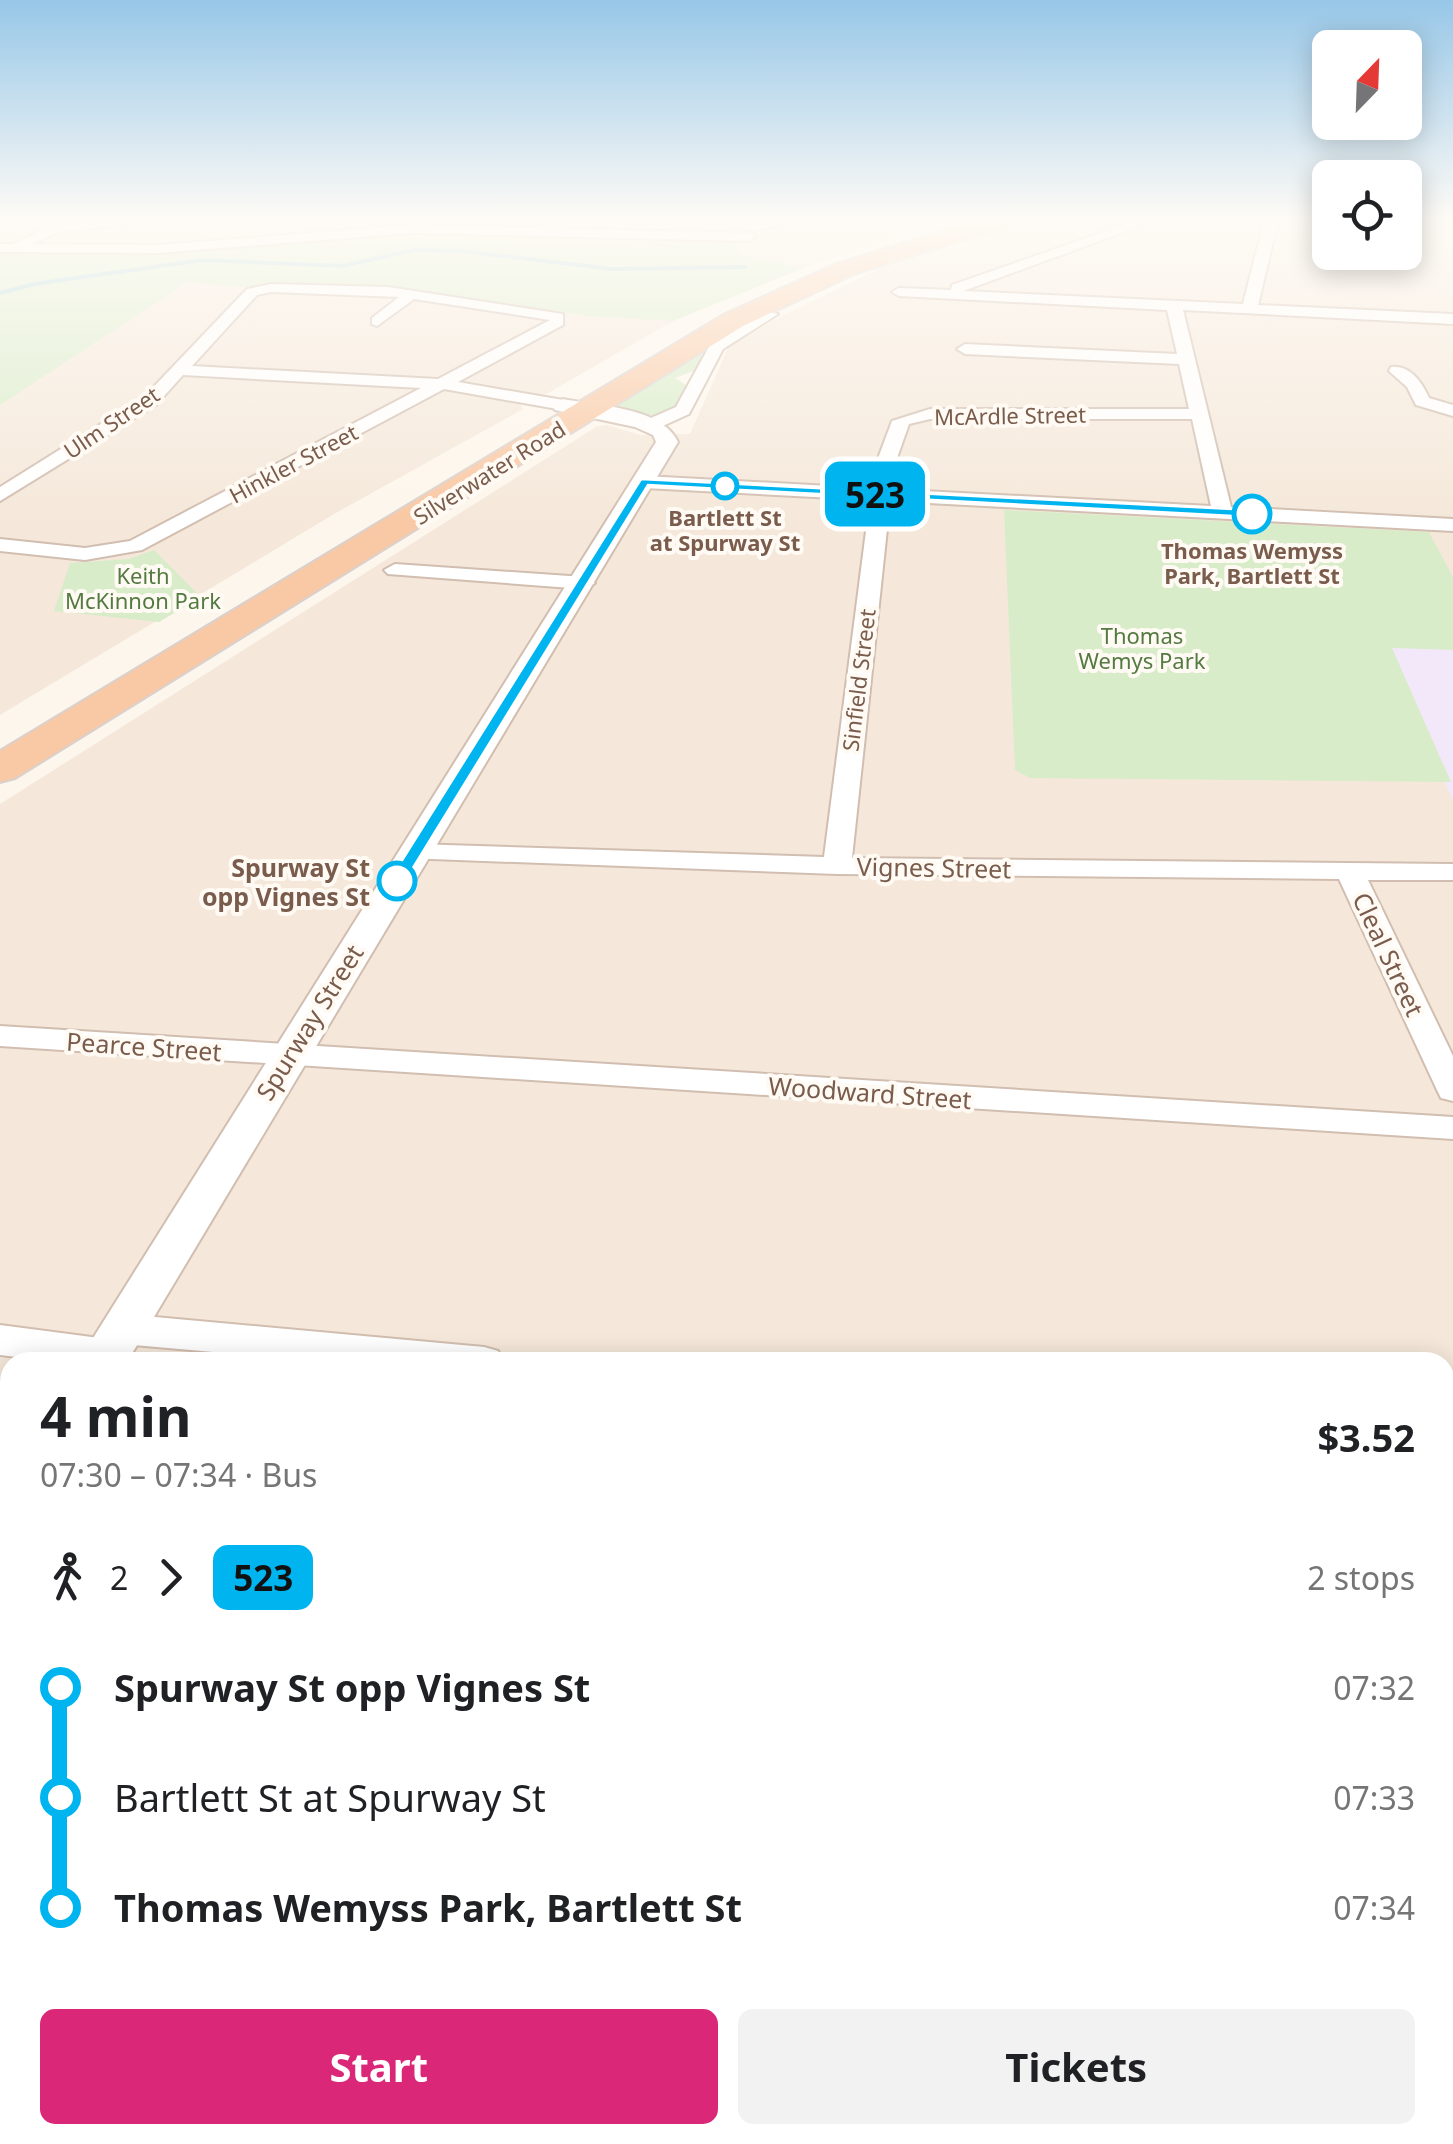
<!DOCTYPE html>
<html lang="en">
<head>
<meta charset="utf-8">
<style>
  :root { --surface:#fff; --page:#f2f2f2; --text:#202124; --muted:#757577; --accent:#db2777 }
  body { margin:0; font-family:"Noto Sans",sans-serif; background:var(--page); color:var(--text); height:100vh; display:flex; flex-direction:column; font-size:38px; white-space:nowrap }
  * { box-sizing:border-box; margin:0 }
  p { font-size:32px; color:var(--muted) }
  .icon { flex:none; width:55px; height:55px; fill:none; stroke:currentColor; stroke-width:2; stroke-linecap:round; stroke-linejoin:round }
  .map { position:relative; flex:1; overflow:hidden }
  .drawer { position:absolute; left:0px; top:1352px; width:1455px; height:792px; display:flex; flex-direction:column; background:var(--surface); border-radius:30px 30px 0 0; box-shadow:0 5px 25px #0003 }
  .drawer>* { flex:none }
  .badge { padding:0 20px; border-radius:15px; font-size:35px; line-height:65px }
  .needle { width:65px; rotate:23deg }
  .tools { position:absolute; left:1312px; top:30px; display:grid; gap:20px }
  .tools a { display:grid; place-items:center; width:110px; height:110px; border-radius:15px; background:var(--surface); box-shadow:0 5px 25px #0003; font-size:50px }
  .map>.badge { position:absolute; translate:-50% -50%; box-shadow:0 0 0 5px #fff }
  .legs { display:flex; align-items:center; gap:15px; height:110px; padding:0 40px; font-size:32px }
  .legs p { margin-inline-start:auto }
  .overview { display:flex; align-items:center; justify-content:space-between; height:170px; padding:0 40px }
  h1 { font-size:55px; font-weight:700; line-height:75px }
  .primary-button { display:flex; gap:20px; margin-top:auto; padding:20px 40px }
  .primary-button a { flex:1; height:115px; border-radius:15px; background:var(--accent); color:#fff; font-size:40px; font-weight:700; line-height:115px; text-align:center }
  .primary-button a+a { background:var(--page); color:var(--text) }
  ul { padding:0 40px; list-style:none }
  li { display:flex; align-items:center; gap:35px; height:110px; font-size:38px }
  li i { display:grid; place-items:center; width:15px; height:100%; margin:0 12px; background:currentColor }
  li i::after { content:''; width:25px; height:25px; margin:-12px; border:8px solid; border-radius:50%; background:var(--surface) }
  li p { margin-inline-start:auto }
  li:first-child i { background:linear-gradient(#0000 50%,currentColor 0) }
  li:last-child i { background:linear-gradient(currentColor 50%,#0000 0) }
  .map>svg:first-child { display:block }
</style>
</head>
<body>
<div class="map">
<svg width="1453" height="2144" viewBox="0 0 1453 2144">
  <rect width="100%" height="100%" fill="#fdf6ec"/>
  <g fill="#f5e8da" fill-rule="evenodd">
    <polygon points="0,221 942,221 803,268 673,321 548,393 519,403 523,409 334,514 0,715"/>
    <path d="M1027 221H1330V252H1405V221H1453V2144H0V804L596 427 606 425 641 435 690 434 728 348 772 321 888 264ZM10 1362H1445V2135H10Z"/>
  </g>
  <polygon fill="#f3e8fa" points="1379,645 1453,647 1453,800"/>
  <g fill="#d8ecc9">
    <polygon points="399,232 731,240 737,243 740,255 803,268 673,321 588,316 398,287 242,287 187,282 0,405 0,252 148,253"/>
    <path d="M697 354 702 355 696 370 675 378 686 385C676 421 644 420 614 408Z"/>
    <polygon points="1004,510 1429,532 1453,577 1453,650 1392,648 1451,782 1030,778 1015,770"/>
    <polygon points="154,550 201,597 159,622 54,611 70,563 129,559"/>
  </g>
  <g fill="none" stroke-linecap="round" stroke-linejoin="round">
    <polyline stroke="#a5d3da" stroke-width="4" points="0,293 34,284 203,260 342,266 415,250 461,251 612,269 745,267"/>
    <defs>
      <g id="minor">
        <polygon points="85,221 135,221 128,225 62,231 31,244 158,245 411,225 749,233 756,237 749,241 411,233 158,253 0,252 0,244 13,244 55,224"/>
        <polygon points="764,221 793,221 752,231 745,227"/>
        <path d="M1135 221H1154L963 291 1243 304 1263 225 1260 221H1274L1277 225 1258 305 1453 314V324L1183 310 1231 507 1453 519V531L890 501 852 858 1453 864V880H1368L1453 1056V1101L1441 1098 1437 1090 1339 879 837 874 405 858 401 852 405 846 415 844 824 857 870 500 645 488 635 482 645 476 867 488 892 421 930 409H1189L1179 364 965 354 957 349 965 344 1177 354 1167 310 899 296 892 292 899 288 951 290 952 285ZM930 419H1192L1211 506 886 489 909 424Z"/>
        <path d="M271 284 388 287 563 314V325L458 382 563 400 572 405 563 410 444 389 142 550 85 560 0 551V539L85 548 130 541 421 388 183 375 156 405 0 501V487L144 397 247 289ZM271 292 399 297 372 318V324L377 326 414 299 550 320 438 379 192 366 257 295Z"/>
        <polygon points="765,311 778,314 723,349 689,414 656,429 644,429 644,421 676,407 711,343"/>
        <path d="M1391 367C1410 365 1422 382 1429 398L1453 405V416L1416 405 1407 387 1389 371Z"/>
        <polygon points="395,564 584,577 595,583 584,589 388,574 384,570"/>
        <polygon points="0,1026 1453,1117 1453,1139 0,1046"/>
        <polygon points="122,1314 484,1347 498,1351 504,1362 326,1362 122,1344 108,1339 103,1329 108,1319"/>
        <polygon points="0,1325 107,1339 121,1343 126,1354 122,1362 58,1362 0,1355"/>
        <polygon points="1445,1437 1453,1438 1453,1472 1445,1471"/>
        <polygon points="0,1834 10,1835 10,1885 0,1884"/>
        <polygon points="1445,1987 1453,1988 1453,2042 1445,2041"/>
        <polygon points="475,2135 537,2135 540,2144 478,2144"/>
      </g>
      <g id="tertiary">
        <path d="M563 399C598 406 662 407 678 442L127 1362H78L656 442 653 435 635 427 555 410 552 405Z"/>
        <polygon points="10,1490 10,1548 0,1551 0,1493"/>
      </g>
      <polygon id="trunk" points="976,221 1010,221 1007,226 854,274 743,326 15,778 0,782 0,751 725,314 836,264"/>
    </defs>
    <use href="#minor" stroke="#d1beb0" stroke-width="4"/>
    <use href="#tertiary" stroke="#d1beb0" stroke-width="4"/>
    <use href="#trunk" stroke="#dad1cd" stroke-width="4"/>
    <use href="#minor" fill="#fff" fill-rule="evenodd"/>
    <use href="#tertiary" fill="#fff" fill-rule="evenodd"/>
    <use href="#trunk" fill="#f9c8a4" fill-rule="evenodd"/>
  </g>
  <linearGradient id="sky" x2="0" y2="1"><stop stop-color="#97c7e8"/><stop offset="0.42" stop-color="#fefbf6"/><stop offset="1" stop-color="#fefbf6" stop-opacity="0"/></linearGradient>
  <rect width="1453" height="521" fill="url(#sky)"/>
  <polygon fill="#00b5ef" stroke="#fff" stroke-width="2.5" points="641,479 1252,510 1258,514 1252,517 648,485 405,881 391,885 389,881"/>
  <g fill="#fff" stroke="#00b5ef" stroke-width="5">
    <circle cx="725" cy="486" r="12"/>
    <circle cx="1252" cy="514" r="18"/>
    <circle cx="397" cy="881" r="18"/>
  </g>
  <g text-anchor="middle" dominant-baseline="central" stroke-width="8" stroke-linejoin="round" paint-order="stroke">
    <g font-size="22" fill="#7a5c4d" stroke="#fffaf3">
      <text transform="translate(1010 415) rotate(-1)">McArdle Street</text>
      <text transform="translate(111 422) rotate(-34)">Ulm Street</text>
      <text transform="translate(293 463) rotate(-28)">Hinkler Street</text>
      <text transform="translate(489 472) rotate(-32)">Silverwater Road</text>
      <text transform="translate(858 680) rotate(-83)">Sinfield Street</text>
    </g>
    <g font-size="22" font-weight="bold" fill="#7a5c4d" stroke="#fffaf3">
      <text x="725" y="517">Bartlett St<tspan x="725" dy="25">at Spurway St</tspan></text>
      <text x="1252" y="550">Thomas Wemyss<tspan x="1252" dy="25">Park, Bartlett St</tspan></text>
    </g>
    <g font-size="22" fill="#537a41" stroke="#fffaf3">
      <text x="143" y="575">Keith<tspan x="143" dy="25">McKinnon Park</tspan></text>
      <text x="1142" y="635">Thomas<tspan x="1142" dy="25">Wemys Park</tspan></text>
    </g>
    <g font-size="25" font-weight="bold" fill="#7a5c4d" stroke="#fffaf3" text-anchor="end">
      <text x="370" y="867">Spurway St<tspan x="370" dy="29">opp Vignes St</tspan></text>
    </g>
    <g font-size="25" fill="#7a5c4d" stroke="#fffaf3">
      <text transform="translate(934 867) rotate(1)">Vignes Street</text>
      <text transform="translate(1389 954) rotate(65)">Cleal Street</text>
      <text transform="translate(309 1022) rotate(-58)">Spurway Street</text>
      <text transform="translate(144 1046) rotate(4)">Pearce Street</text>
      <text transform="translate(870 1092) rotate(4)">Woodward Street</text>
    </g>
  </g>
</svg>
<div class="tools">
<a><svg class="needle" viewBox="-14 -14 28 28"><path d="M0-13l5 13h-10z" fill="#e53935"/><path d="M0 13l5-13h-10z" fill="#757577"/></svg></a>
<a><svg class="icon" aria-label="locate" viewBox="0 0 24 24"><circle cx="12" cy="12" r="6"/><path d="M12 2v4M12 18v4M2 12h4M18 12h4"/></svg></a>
</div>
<b class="badge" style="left:875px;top:494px;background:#00b5ef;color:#111">523</b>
<section class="drawer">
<div class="overview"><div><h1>4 min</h1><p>07:30 – 07:34 · Bus</p></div><b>$3.52</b></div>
<div class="legs"><svg class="icon" aria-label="walk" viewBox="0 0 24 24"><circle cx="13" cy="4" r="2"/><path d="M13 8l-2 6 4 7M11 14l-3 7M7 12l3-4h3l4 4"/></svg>2<svg class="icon" aria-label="forward" viewBox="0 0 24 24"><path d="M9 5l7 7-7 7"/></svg><b class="badge" style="background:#00b5ef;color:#111">523</b><p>2 stops</p></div>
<ul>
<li><i style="color:#00b5ef"></i><b>Spurway St opp Vignes St</b><p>07:32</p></li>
<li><i style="color:#00b5ef"></i><span>Bartlett St at Spurway St</span><p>07:33</p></li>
<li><i style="color:#00b5ef"></i><b>Thomas Wemyss Park, Bartlett St</b><p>07:34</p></li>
</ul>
<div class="primary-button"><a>Start</a><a>Tickets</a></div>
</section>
</div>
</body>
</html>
